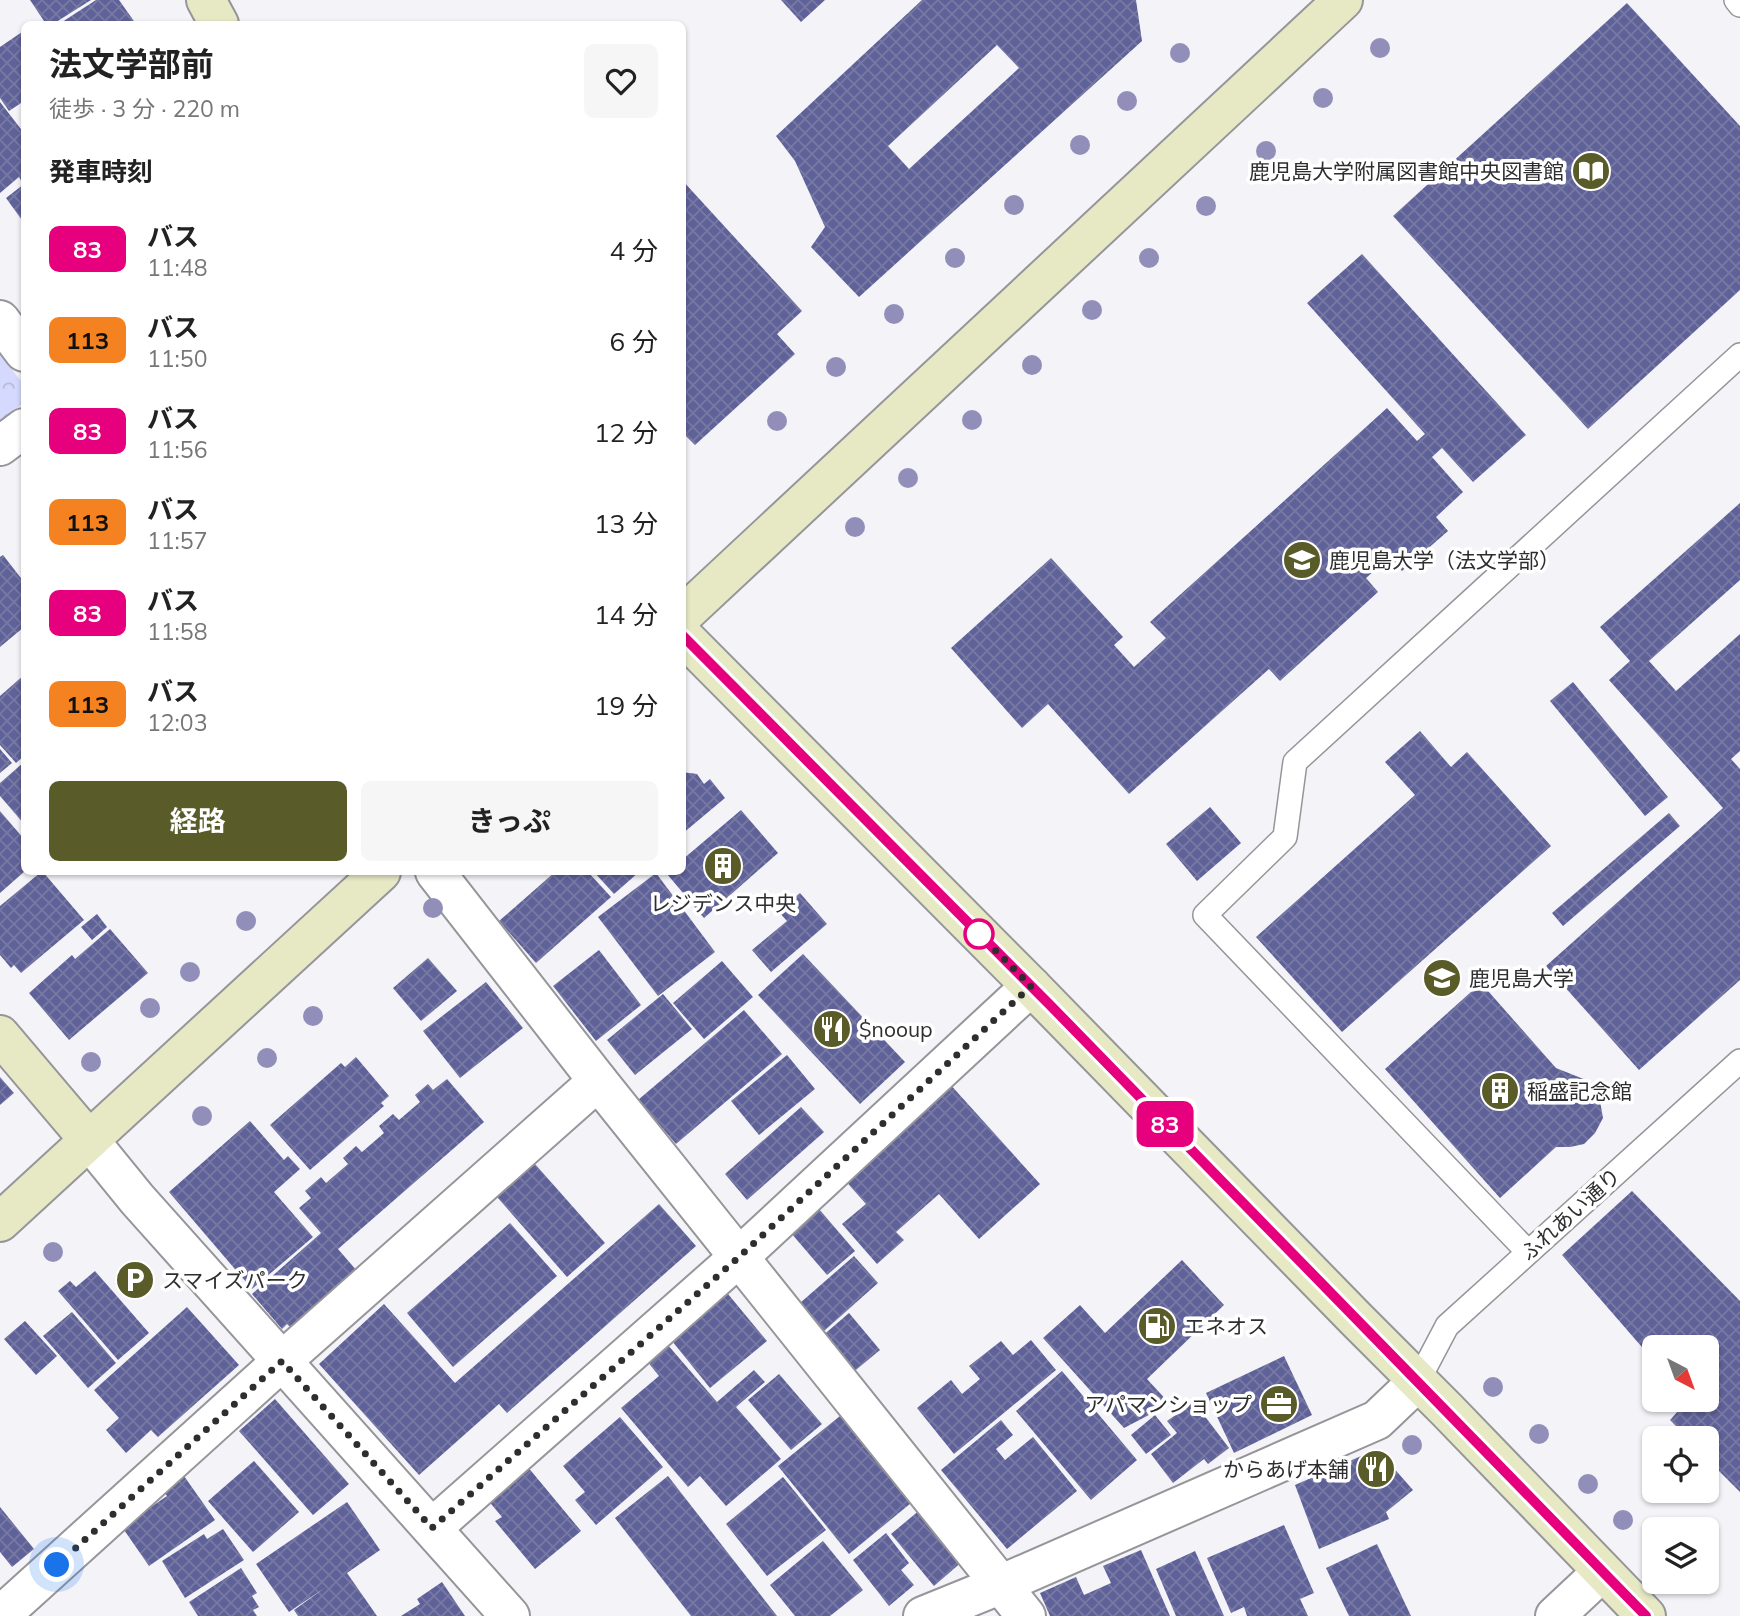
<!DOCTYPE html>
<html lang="ja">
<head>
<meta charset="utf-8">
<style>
  :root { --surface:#fff; --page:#f6f6f6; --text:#222; --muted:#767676; --accent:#595c29 }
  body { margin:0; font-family:Mulish,"Noto Sans JP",sans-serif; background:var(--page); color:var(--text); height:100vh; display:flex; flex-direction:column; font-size:26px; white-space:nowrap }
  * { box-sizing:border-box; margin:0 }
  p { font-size:23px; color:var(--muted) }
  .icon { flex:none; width:38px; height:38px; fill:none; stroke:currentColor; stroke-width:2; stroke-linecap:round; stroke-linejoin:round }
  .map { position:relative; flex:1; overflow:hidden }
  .side { position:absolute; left:21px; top:21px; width:665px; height:854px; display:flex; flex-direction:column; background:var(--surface); border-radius:10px; box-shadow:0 2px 5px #0004 }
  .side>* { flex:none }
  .badge { padding:0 14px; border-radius:10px; font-size:24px; line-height:46px }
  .needle { width:46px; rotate:139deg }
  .tools { position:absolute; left:1642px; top:1335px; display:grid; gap:14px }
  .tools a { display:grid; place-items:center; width:77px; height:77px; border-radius:10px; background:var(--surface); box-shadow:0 2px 5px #0004; font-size:35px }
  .you { position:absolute; width:35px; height:35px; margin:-18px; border:5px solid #fff; border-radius:50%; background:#1a73e8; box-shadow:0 0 0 10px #1a73e833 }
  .map>.badge { position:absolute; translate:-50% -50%; box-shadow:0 0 0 4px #fff }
  h2 { padding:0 28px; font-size:26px; line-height:63px }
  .round { display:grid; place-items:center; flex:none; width:74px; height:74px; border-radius:10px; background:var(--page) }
  .head { display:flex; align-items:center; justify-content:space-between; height:119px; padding:0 28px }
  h1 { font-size:33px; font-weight:700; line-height:52px }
  .button { display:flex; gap:14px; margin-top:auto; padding:14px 28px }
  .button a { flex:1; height:80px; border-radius:10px; background:var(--accent); color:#fff; font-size:28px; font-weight:700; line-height:80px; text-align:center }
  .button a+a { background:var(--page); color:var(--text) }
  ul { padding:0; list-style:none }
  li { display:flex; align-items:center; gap:21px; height:91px; padding:0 28px }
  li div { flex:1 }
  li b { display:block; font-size:26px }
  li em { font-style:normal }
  li .badge { min-width:77px; font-weight:700; text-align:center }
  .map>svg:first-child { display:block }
</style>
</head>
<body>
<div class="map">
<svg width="1740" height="1616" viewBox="0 0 1740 1616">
  <defs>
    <pattern id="forest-crowns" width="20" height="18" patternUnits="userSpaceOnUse" patternTransform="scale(1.75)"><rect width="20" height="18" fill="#d5d9fd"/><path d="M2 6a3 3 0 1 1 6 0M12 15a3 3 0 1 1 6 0" fill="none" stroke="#b7bbd9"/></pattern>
    <pattern id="building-cross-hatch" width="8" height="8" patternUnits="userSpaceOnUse" patternTransform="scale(1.75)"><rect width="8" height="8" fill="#5f6199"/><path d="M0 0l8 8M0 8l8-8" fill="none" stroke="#7779a3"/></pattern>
  </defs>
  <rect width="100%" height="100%" fill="#f3f3f8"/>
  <polygon fill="url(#forest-crowns)" points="0,354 24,385 24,403 0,421"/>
  <g fill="url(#building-cross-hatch)" fill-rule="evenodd">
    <polygon points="30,0 91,0 53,24 46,24"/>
    <polygon points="96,0 119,0 136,24 59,24"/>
    <polygon points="781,0 825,0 801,22"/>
    <path d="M922 0H1136L1142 41 859 297 811 247 825 227 795 161 776 136ZM997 45 1019 68 909 169 888 146Z"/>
    <polygon points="1627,3 1740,126 1740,290 1588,429 1393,216"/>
    <polygon points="22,32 24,36 24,101 9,111 0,98 0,47"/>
    <polygon points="0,102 24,133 24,180 22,182 19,177 0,193"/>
    <polygon points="682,180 802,311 777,334 795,354 695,445 682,432"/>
    <polygon points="24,184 24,223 6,198"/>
    <polygon points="1362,254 1526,435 1473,482 1442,448 1432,457 1463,492 1436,517 1448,531 1402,571 1390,557 1366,578 1378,592 1280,681 1269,669 1129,794 1048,704 1022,728 951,648 1051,558 1123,637 1114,645 1134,667 1166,638 1150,622 1387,408 1417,441 1425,434 1307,303"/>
    <polygon points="1740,503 1740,580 1649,661 1676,691 1740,634 1740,751 1731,759 1740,769 1740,980 1639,1070 1546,966 1723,808 1609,680 1630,661 1600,627"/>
    <polygon points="3,555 24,582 24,627 0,647 0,557"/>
    <polygon points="24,675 24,756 16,763 0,745 0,696"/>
    <polygon points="1573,682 1668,797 1645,816 1550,701"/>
    <polygon points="1420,731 1451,767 1467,752 1551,846 1342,1032 1256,937 1415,795 1385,762"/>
    <polygon points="0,749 12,763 0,773"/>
    <polygon points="24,762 24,824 0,796 0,783"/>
    <polygon points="682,772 697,774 704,784 710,779 725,798 682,834"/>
    <polygon points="1210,807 1241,843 1197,881 1166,844"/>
    <polygon points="741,810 778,853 704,918 667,874 670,872 682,872 682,860"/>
    <polygon points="0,811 24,839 24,872 0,893"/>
    <polygon points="1669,813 1680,826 1563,926 1552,913"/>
    <polygon points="41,872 43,872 84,920 21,973 14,965 11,968 0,955 0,906"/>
    <polygon points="555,872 588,872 611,897 536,963 499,921"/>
    <polygon points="594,872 639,872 614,894"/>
    <polygon points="656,873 715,952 658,996 598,917"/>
    <polygon points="800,893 827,924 771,972 752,950 787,921 778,911"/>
    <polygon points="97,914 107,927 92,940 81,927"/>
    <polygon points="110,929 148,973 69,1040 29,993 72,955 75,959"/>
    <polygon points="599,950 641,1005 596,1041 553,986"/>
    <polygon points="803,954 905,1062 860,1104 758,995"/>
    <polygon points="428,958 457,991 421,1021 393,988"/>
    <polygon points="722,961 753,997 704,1039 673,1003"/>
    <polygon points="486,982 523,1028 460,1078 423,1031"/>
    <polygon points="1481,983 1556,1068 1591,1082 1600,1101 1603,1118 1595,1133 1584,1144 1570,1147 1556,1147 1500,1198 1385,1069"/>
    <polygon points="663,994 692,1029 635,1075 607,1040"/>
    <polygon points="744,1010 782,1054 676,1144 638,1100"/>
    <polygon points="787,1055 815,1089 759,1135 731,1101"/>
    <polygon points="356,1057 389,1096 381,1103 384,1106 310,1170 270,1125 341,1063 345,1067"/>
    <polygon points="0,1077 14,1093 0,1105"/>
    <polygon points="447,1079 484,1122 338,1249 357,1271 291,1328 287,1324 282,1329 252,1294 321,1233 299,1208 311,1198 305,1191 321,1177 326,1183 348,1164 343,1158 356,1146 362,1152 384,1133 379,1126 393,1114 399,1120 420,1102 415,1095 428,1084 433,1090"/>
    <polygon points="948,1082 1040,1184 979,1239 939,1194 896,1232 904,1240 877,1264 842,1224 866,1204 842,1177"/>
    <polygon points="801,1107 824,1132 747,1200 725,1174"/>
    <polygon points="250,1121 284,1160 288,1156 300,1169 274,1192 313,1237 252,1289 169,1192"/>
    <polygon points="535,1164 605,1243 567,1277 497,1197"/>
    <polygon points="1632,1191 1740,1301 1740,1492 1706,1458 1706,1438 1688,1438 1670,1420 1688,1400 1706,1400 1706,1348 1654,1348 1654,1361 1562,1255"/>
    <polygon points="659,1204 696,1246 507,1413 499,1404 419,1475 319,1364 384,1304 455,1383"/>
    <polygon points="819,1209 855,1251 827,1275 791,1233"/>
    <polygon points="510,1223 557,1276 453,1367 407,1313"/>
    <polygon points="854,1256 878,1283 824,1331 800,1303"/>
    <polygon points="1182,1260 1224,1305 1147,1379 1170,1404 1124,1428 1043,1338 1080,1305 1105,1333"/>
    <polygon points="95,1271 149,1333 118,1360 58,1291 70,1281 76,1287"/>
    <polygon points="728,1294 767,1341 710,1388 672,1341"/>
    <polygon points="187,1307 239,1365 158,1437 151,1430 126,1453 106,1430 119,1418 94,1390"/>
    <polygon points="72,1312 116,1363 88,1388 43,1336"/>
    <polygon points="849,1313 880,1350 851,1374 820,1338"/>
    <polygon points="25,1321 57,1356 36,1375 4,1339"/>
    <polygon points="1031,1340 1056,1370 954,1454 917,1408 951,1380 962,1394 980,1379 969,1366 1001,1341 1013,1355"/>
    <polygon points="667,1344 717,1402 754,1370 765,1382 736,1407 781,1459 726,1506 700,1476 688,1487 621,1408 659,1376 647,1361"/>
    <polygon points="1284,1356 1312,1415 1234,1453 1206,1393"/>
    <polygon points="1062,1371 1137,1460 1091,1500 1016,1411"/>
    <polygon points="779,1374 822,1424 791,1450 748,1400"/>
    <polygon points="275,1399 349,1484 313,1515 239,1431"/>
    <polygon points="1194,1402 1229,1448 1208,1464 1204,1459 1173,1483 1151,1454 1177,1433 1167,1421"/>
    <polygon points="1155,1415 1171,1435 1146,1454 1131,1435"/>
    <polygon points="840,1416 911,1503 849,1554 778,1466"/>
    <polygon points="620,1417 663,1467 596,1525 575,1500 585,1492 563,1466"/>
    <polygon points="1001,1420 1013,1435 996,1449 1005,1460 1033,1437 1077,1491 1007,1549 941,1470"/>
    <polygon points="1377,1449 1413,1490 1386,1512 1389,1519 1319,1549 1295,1485"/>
    <polygon points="254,1461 299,1512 253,1552 208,1501"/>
    <polygon points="527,1466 581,1531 535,1569 495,1521 502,1517 487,1499"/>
    <polygon points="184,1476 215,1520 149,1566 122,1527 167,1496 163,1491"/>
    <polygon points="668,1476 777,1616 691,1616 615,1518"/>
    <polygon points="783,1477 826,1530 767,1576 726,1524"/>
    <polygon points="347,1502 380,1550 347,1573 377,1616 298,1616 294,1610 326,1587 289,1612 256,1564"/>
    <polygon points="0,1507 34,1549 12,1567 0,1552"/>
    <polygon points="921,1509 964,1560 934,1586 891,1534"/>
    <polygon points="1284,1525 1314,1593 1300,1599 1308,1616 1247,1616 1244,1607 1231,1613 1207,1558"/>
    <polygon points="223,1529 244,1560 185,1598 162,1561 204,1534 207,1539"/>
    <polygon points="886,1533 909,1563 901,1570 914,1585 889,1606 853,1560"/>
    <polygon points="823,1541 863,1590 830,1616 795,1616 770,1585"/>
    <polygon points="1377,1544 1411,1616 1349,1616 1326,1568"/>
    <polygon points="1141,1550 1170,1616 1050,1616 1040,1593 1076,1577 1084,1595 1111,1583 1103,1566"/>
    <polygon points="1195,1551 1224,1616 1176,1616 1156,1569"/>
    <polygon points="241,1568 257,1593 252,1596 259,1607 253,1610 257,1616 198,1616 189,1602"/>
    <polygon points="442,1582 465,1616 401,1616 420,1604 417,1599"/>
  </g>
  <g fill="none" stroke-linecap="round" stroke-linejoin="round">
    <defs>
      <g id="lane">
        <polyline points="1736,0 1740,5"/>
        <polyline points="1528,1252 1205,915 1285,837 1295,762 1740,355"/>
        <polyline points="1418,1381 1447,1326 1740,1061"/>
      </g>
      <g id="street">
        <polyline points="0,320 24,352"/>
        <polyline points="0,446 24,428"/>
        <polyline points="435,872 598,1081 1026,1616"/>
        <polyline points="89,1140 137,1199 510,1616"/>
        <polyline points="432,1528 739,1257 1031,986"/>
        <polyline points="0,1616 282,1361 598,1081"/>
        <polyline points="923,1616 1002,1584 1377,1420 1418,1381"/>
        <polyline points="1555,1616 1602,1572"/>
      </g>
      <g id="secondary">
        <polyline points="206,0 219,24"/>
        <polyline points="682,616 1343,0"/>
        <polyline points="682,635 1031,986 1356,1319 1447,1410 1646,1616"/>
        <polyline points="0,1035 89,1140"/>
        <polyline points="0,1222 381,872"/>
      </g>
    </defs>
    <use href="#lane" stroke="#95959a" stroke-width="26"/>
    <use href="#street" stroke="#95959a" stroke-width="42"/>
    <use href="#secondary" stroke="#95959a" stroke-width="42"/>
    <use href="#lane" stroke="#fff" stroke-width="23"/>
    <use href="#street" stroke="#fff" stroke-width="38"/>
    <use href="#secondary" stroke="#e7e9c5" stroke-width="38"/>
  </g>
  <g fill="#918fb9">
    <circle cx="1380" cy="48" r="10"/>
    <circle cx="1180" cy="53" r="10"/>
    <circle cx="1323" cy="98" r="10"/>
    <circle cx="1127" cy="101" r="10"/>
    <circle cx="1080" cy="145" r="10"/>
    <circle cx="1266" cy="151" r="10"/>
    <circle cx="1014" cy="205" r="10"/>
    <circle cx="1206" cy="206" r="10"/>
    <circle cx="955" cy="258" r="10"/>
    <circle cx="1149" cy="258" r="10"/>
    <circle cx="1092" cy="310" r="10"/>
    <circle cx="894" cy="314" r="10"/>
    <circle cx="1032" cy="365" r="10"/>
    <circle cx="836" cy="367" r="10"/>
    <circle cx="972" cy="420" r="10"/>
    <circle cx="777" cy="421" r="10"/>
    <circle cx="908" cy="478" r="10"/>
    <circle cx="855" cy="527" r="10"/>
    <circle cx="433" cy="908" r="10"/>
    <circle cx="246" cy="921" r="10"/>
    <circle cx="190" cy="972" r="10"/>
    <circle cx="150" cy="1008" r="10"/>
    <circle cx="313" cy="1016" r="10"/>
    <circle cx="267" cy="1058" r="10"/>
    <circle cx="91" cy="1062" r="10"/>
    <circle cx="202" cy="1116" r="10"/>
    <circle cx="53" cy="1252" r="10"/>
    <circle cx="1493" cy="1387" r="10"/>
    <circle cx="1539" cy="1434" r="10"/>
    <circle cx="1412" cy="1445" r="10"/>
    <circle cx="1588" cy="1484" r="10"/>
    <circle cx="1623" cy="1520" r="10"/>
  </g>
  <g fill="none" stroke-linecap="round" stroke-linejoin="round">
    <defs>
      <polyline id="line" points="682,635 1050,1005 1646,1616"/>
    </defs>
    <use href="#line" stroke="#fff" stroke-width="16"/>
    <use href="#line" stroke="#e6007e" stroke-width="10"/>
    <polyline stroke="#2e2e30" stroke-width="7" stroke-dasharray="0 12.6" points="57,1565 282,1361 432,1528 739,1257 1031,986 975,930 979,934"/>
  </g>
  <defs>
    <symbol id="library-disc" viewBox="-11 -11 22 22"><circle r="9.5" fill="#595c29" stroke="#fff"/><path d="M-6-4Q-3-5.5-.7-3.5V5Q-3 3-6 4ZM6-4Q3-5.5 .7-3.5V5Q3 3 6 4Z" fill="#fff"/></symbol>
    <symbol id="university-disc" viewBox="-11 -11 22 22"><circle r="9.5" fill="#595c29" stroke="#fff"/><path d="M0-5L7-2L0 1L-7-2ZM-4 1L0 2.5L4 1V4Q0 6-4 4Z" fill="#fff"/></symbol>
    <symbol id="building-disc" viewBox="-11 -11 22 22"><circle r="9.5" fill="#595c29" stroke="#fff"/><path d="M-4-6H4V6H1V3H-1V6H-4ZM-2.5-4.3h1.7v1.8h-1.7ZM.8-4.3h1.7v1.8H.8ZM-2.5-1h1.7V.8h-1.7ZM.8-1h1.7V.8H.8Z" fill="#fff"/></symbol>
    <symbol id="restaurant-disc" viewBox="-11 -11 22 22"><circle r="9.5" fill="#595c29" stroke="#fff"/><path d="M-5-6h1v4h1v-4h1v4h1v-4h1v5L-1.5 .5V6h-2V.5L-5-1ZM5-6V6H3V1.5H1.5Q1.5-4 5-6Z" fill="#fff"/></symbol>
    <symbol id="parking-disc" viewBox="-11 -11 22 22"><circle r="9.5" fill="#595c29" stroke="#fff"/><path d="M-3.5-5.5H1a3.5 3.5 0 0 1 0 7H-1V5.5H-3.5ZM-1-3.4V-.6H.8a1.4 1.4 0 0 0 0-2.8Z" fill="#fff"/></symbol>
    <symbol id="fuel-disc" viewBox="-11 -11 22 22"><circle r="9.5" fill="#595c29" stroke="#fff"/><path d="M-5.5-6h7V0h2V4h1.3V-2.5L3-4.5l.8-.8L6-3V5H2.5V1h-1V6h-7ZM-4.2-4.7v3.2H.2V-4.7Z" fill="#fff"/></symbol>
    <symbol id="office-disc" viewBox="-11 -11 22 22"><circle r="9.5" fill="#595c29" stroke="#fff"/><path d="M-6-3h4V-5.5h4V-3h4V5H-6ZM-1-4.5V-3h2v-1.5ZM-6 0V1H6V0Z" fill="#fff"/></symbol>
  </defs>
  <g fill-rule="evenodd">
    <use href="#library-disc" x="1569" y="149" width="44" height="44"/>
    <use href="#university-disc" x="1280" y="538" width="44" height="44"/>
    <use href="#building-disc" x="701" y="844" width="44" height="44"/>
    <use href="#university-disc" x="1420" y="956" width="44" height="44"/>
    <use href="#restaurant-disc" x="810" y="1007" width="44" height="44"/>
    <use href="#building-disc" x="1478" y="1069" width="44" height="44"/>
    <use href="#parking-disc" x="113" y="1258" width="44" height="44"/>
    <use href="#fuel-disc" x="1135" y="1304" width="44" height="44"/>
    <use href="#office-disc" x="1257" y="1382" width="44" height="44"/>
    <use href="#restaurant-disc" x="1354" y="1447" width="44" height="44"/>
  </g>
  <circle fill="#fff" stroke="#e6007e" stroke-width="3.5" cx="979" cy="934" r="14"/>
  <g text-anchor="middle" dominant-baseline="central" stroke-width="7" stroke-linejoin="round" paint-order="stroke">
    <g font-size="21" fill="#2e2e30" stroke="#fff" text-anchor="start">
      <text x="1564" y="171" text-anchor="end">鹿児島大学附属図書館中央図書館</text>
      <text x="1329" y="560">鹿児島大学（法文学部）</text>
      <text x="723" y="903" text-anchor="middle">レジデンス中央</text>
      <text x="1469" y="978">鹿児島大学</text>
      <text x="859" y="1029">$nooup</text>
      <text x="1527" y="1091">稲盛記念館</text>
      <text x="162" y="1280">スマイズパーク</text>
      <text x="1184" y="1326">エネオス</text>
      <text x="1252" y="1404" text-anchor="end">アパマンショップ</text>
      <text x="1349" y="1469" text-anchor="end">からあげ本舗</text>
    </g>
    <g font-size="21" fill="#2e2e30" stroke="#fff">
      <text transform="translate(1570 1214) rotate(-42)">ふれあい通り</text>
    </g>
  </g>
</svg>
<div class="tools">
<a><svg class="needle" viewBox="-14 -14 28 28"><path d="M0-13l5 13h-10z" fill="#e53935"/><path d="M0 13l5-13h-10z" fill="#767676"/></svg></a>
<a><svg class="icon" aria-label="locate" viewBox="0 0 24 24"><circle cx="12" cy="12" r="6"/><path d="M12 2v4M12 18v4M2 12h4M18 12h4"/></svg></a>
<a><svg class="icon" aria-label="layers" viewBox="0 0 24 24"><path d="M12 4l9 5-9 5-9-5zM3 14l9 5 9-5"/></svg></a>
</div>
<div class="you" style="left:57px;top:1565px"></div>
<b class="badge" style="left:1165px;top:1124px;background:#e6007e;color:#fff">83</b>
<section class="side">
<div class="head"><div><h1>法文学部前</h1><p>徒歩 · 3 分 · 220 m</p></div><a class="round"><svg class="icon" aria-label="heart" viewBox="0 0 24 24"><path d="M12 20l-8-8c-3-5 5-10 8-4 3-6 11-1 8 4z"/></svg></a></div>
<h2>発車時刻</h2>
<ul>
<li><span class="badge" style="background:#e6007e;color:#fff">83</span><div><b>バス</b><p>11:48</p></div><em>4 分</em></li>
<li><span class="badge" style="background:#f58220;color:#111">113</span><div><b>バス</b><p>11:50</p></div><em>6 分</em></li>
<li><span class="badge" style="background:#e6007e;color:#fff">83</span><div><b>バス</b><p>11:56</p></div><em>12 分</em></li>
<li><span class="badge" style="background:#f58220;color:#111">113</span><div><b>バス</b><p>11:57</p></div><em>13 分</em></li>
<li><span class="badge" style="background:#e6007e;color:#fff">83</span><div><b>バス</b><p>11:58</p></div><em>14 分</em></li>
<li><span class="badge" style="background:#f58220;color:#111">113</span><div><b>バス</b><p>12:03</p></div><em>19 分</em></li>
</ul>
<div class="button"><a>経路</a><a>きっぷ</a></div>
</section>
</div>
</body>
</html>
